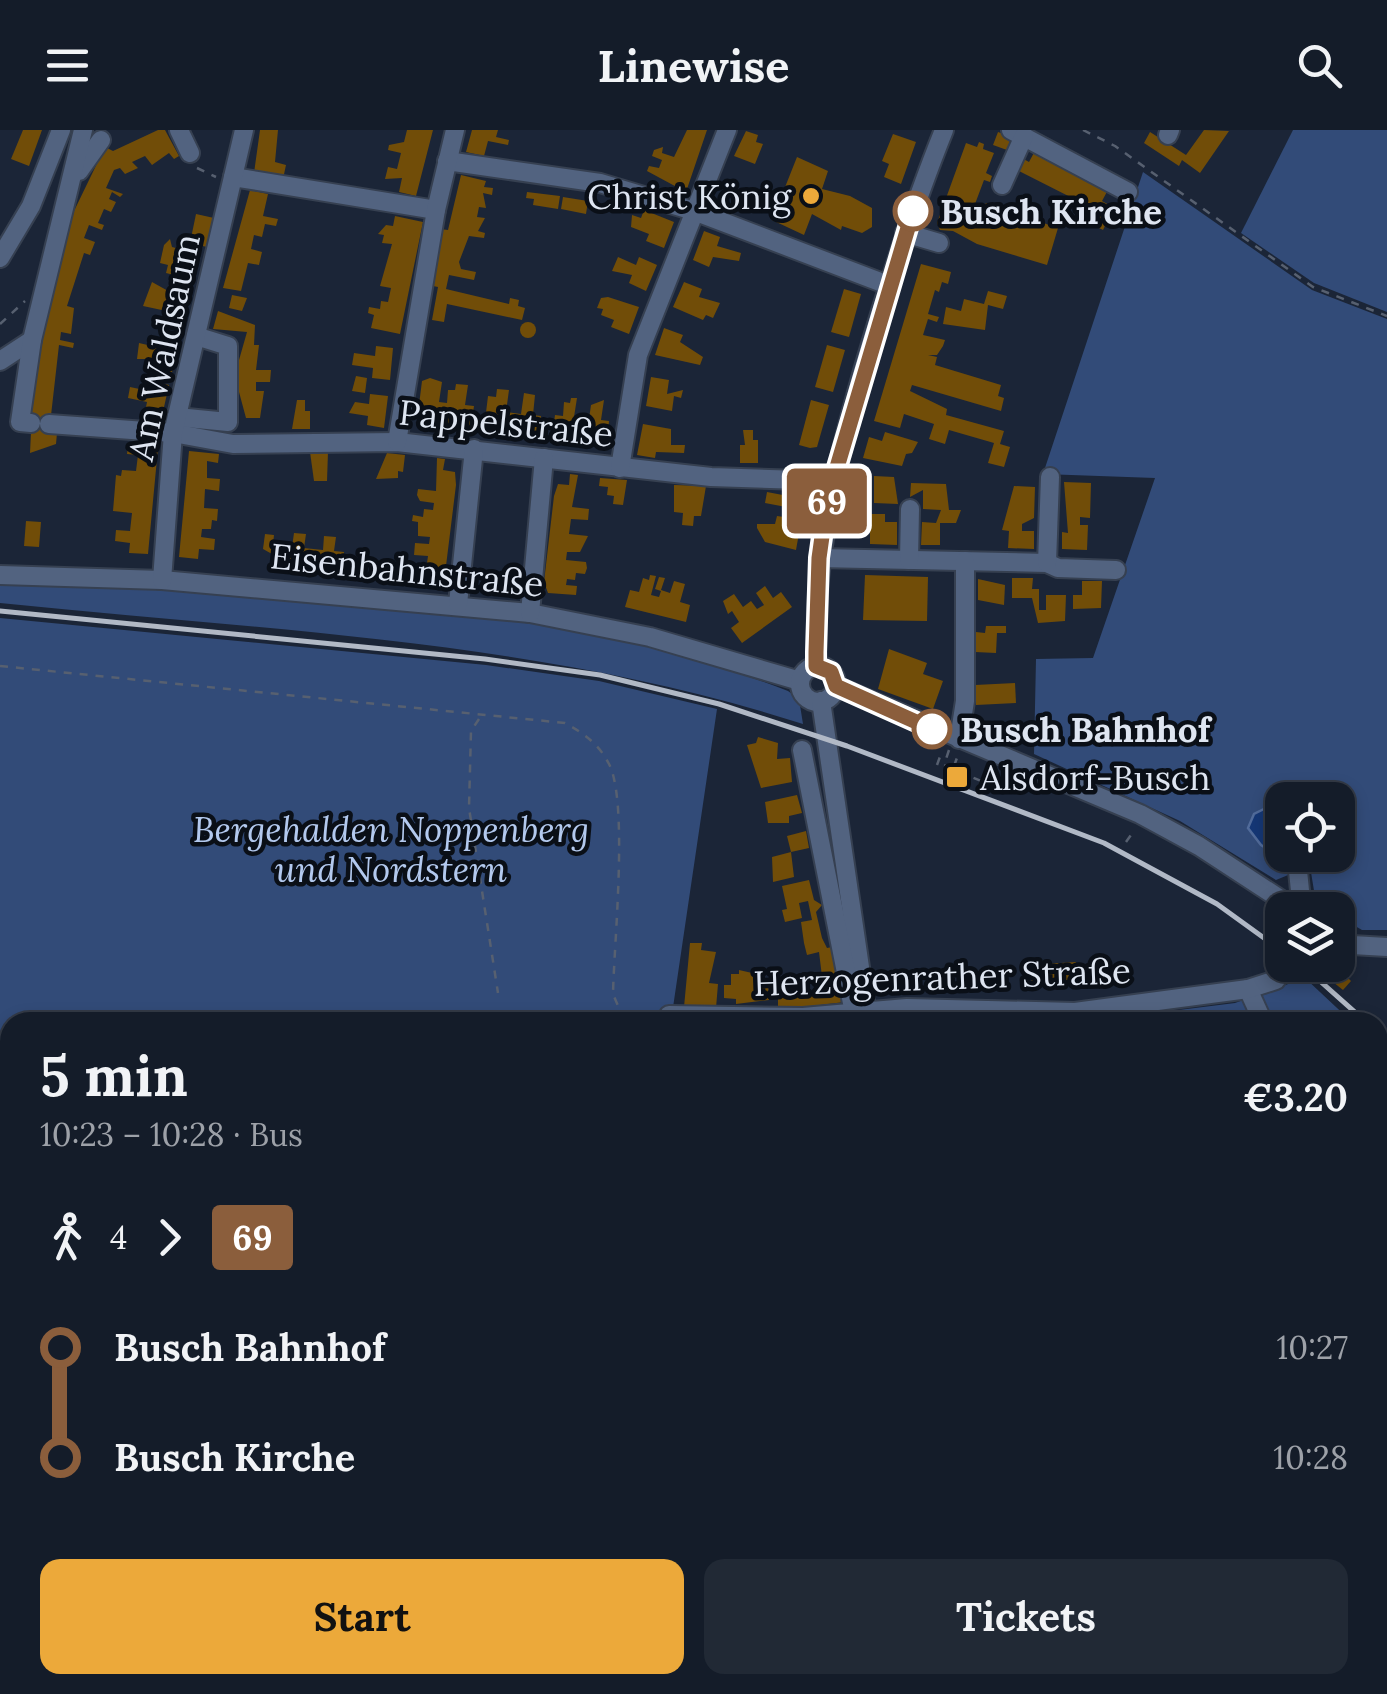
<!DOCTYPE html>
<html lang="en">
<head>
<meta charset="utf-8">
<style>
  :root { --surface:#141c29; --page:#212935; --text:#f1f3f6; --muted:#9da1a8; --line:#333a46; --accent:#eca93a }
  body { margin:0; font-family:Lora,serif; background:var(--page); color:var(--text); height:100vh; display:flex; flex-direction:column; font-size:38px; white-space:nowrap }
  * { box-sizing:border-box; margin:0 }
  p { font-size:32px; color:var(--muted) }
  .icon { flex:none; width:55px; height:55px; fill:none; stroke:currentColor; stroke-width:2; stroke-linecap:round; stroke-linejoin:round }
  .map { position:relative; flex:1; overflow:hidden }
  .drawer { position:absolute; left:0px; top:882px; width:1388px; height:682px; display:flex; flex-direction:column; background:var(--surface); border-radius:30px 30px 0 0; box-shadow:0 5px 15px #0003,0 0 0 2px var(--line) }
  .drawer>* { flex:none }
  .badge { padding:0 20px; border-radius:8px; font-size:35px; line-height:65px }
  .buttons { position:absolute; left:1265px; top:652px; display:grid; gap:20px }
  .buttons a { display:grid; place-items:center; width:90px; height:90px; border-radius:20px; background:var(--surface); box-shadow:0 5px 15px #0003,0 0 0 2px var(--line); font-size:50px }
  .map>.badge { position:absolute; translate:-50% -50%; box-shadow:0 0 0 5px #fff }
  .legs { display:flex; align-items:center; gap:15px; height:110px; padding:0 40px; font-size:32px }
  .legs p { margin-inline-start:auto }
  .head { display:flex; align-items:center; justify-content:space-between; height:170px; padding:0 40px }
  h1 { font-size:55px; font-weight:700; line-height:75px }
  .primary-button { display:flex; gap:20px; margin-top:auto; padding:20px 40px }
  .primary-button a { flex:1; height:115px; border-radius:20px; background:var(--accent); color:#111; font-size:40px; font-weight:700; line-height:115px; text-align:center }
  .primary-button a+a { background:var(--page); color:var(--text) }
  ul { padding:0 40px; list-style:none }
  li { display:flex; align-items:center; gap:35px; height:110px; font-size:38px }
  li i { display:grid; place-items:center; width:15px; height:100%; margin:0 12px; background:currentColor }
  li i::after { content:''; width:25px; height:25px; margin:-12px; border:8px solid; border-radius:50%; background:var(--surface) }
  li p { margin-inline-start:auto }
  li:first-child i { background:linear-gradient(#0000 50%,currentColor 0) }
  li:last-child i { background:linear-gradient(currentColor 50%,#0000 0) }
  header { display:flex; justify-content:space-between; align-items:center; height:130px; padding:0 40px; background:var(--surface); font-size:45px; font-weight:700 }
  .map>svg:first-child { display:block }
</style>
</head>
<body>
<header><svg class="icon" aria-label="menu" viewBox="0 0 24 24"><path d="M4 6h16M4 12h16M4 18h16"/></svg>Linewise<svg class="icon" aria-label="search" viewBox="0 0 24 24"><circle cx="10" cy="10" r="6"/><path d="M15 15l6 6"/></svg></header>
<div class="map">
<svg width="1387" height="1564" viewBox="0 0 1387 1564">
  <rect width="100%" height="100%" fill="#1b2537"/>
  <g fill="#324b78" fill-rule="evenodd">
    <polygon points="1293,0 1387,0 1387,182 1314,153 1241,103"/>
    <path d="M1143 42 1312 160 1387 189V800H1362L1338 786V780L1316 773 1310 736 1276 750 1180 691 1034 624 1036 529 1093 528 1155 348 1043 344ZM1282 670H1338V725H1282Z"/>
    <path d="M0 451C264 461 539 464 788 561L799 569 803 594C543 510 270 501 0 473Z"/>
    <polygon points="0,488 486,535 599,551 717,579 671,891 684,892 10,892 10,1555 868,1555 866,1564 0,1564"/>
    <polygon points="1305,848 1352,892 1083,892 1235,873"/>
    <polygon points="1378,916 1387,927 1387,1564 884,1564 886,1555 1378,1555"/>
  </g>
  <g fill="#153775" stroke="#516b9a" stroke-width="2.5">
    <polygon points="1268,677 1282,679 1282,725 1302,725 1297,737 1261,715 1248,698 1254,684"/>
    <polygon points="0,1212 10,1213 10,1283 0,1287"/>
  </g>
  <g fill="#714d08">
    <polygon points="23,0 42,0 29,36 11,29"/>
    <polygon points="158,0 165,0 179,26 174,29 169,23 152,35 145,26 132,32 138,38 125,44 120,38 114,40 106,58 123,64 120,67 112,62 109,69 116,72 111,82 104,79 98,93 104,95 102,100 89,95 84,108 95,112 90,125 84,123 67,176 74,178 71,204 61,202 60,210 74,213 73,218 59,215 49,303 57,303 56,314 30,323 33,260 42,204 74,81 105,17 113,21"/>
    <polygon points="260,0 278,0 275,32 286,35 283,49 254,43"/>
    <polygon points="407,0 433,0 416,66 399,62 402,48 385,49 388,37 397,39 401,23 388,20 389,15 404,12"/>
    <polygon points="472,0 498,0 496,7 509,10 508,15 488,11 484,26 466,22"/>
    <polygon points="687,0 707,0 686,62 647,41 649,36 659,38 662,30 652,26 654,20 663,17 662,23 674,27"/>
    <polygon points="1204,0 1229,1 1200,43 1182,30 1179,36 1144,13 1150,2 1186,25"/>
    <polygon points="746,1 758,5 756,12 763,14 755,34 734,26"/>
    <polygon points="998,2 1012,7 1007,20 993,15"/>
    <polygon points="893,4 916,12 901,54 884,47 889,34 882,31"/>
    <polygon points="979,12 984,14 983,19 994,23 986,43 992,46 990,52 984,50 975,74 984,77 986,73 1058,98 1047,135 977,114 953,101 940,100 937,93 966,13 977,17"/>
    <polygon points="1036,19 1109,58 1102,71 1121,82 1113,95 1107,92 1103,100 1089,93 1096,80 1015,39 1020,27 1029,32"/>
    <polygon points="797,27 828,41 822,59 850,66 872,78 872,97 862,103 842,96 841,100 812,84 804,105 772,90"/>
    <polygon points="461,45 486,51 484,57 493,58 492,65 483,63 486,78 479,77 477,87 485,88 478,101 485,103 484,108 469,106 459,132 461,139 476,142 474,150 449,145 446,159 509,174 510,168 519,170 518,176 525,178 522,190 447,174 444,192 432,190 438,157 428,155 440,99 448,100"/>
    <polygon points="250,60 268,64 263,86 278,89 276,96 265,94 262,107 254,105 251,119 262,122 259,135 248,133 241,161 223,158"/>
    <polygon points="527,62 560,66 558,79 533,75 534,69 526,68"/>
    <polygon points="563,67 588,71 586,84 561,79"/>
    <polygon points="644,80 674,92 664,118 646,111 649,104 631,97 632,85 641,88"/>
    <polygon points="196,84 214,88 207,117 190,113"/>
    <polygon points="395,86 423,92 400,204 371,198 374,185 368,183 369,177 380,179 381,171 388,172 391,158 380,156 392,114 382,113 384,105 378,104 386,95 393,96"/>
    <polygon points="704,101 720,107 717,116 741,123 739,131 713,127 709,137 693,130"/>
    <polygon points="170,109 172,117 188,121 182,147 166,143 168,135 160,133 164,115"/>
    <polygon points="618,127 636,135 639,127 657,135 646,161 629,153 632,145 612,141"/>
    <polygon points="921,134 951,142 948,154 942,152 939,162 935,160 928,184 939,187 937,192 928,189 923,205 945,210 943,216 937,225 928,225 937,227 935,235 1001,255 998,266 1004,268 1001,281 912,255 910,261 947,279 946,285 1004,301 1000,314 1010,317 1004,337 988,333 994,313 949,300 945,314 929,309 934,294 904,284 900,298 874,291"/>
    <polygon points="152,152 170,162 172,154 191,158 185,185 143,176"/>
    <polygon points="684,152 702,159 699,167 720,173 713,188 706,185 703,190 673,177"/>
    <polygon points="844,159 861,164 849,207 831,202"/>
    <polygon points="988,161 1007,166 1003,179 988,175 985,200 943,194 946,177 961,181 964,169 984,174"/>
    <polygon points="232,165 247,168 242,181 229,178"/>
    <polygon points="608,167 639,177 629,204 611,197 614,190 601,185 603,179 597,178 601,168"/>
    <polygon points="218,181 255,195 254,215 259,215 256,240 271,240 270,252 256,252 256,261 264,261 260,288 246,288 239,262 239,230 247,202 213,199"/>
    <circle cx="528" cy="200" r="8"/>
    <polygon points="664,198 683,205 680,212 703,227 700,235 655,225"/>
    <polygon points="154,208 179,212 172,242 155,239 157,229 137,229 139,213 152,216"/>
    <polygon points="827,215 845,220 833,262 815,257"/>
    <polygon points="376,216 393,218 390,250 372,248 373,238 352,235 354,223 375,226"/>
    <polygon points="356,246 367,248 365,263 352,261"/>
    <polygon points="651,247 669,250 667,264 683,260 681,268 674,266 672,281 646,276"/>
    <polygon points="430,248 442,252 439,272 447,273 448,260 455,260 456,254 468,255 465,275 474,276 471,297 417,291 422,251"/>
    <polygon points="152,251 169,255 162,286 145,282 147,272 128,268 130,257 149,261"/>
    <polygon points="497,259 509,260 506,282 521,284 524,263 535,265 533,285 541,286 539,305 484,299 488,266 496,267"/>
    <polygon points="370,264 388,266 384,298 367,295 368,286 349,283 355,272 369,274"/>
    <polygon points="571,268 577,268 574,287 589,289 591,275 604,270 601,290 609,291 607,313 552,307 555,285 563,286 564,272 570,273"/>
    <polygon points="297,270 305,270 305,281 310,281 310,299 292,299"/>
    <polygon points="811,270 829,275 817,317 810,318 799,315"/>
    <polygon points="643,294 671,299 671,315 685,315 684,323 656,322 655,328 637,325"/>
    <polygon points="743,300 753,300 753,310 758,310 758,333 740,333 740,315 745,315"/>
    <polygon points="885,302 918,312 912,323 906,324 902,336 863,328 869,307 882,311"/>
    <polygon points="128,315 158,318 148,424 129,423 130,413 115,411 116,400 130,401 132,383 113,381 116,345 121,346 122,340 136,341 138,325 127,324"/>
    <polygon points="189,321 219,324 218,333 207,331 207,348 220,349 219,361 205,359 204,378 218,379 217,391 212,390 211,399 202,399 201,407 215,409 214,420 199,419 198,429 179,427"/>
    <polygon points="310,322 328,322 327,351 314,351"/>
    <polygon points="387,323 405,325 403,342 398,341 398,348 376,349"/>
    <polygon points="437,328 445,329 443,340 455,342 456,355 446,436 440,450 412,446 413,438 424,439 427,433 428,426 414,425 415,413 429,414 430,407 418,406 418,392 412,391 413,385 423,387 424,379 433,380 434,373 420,371 417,365 418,359 436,361"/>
    <polygon points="570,344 578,345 572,377 589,379 588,390 571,389 569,404 588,406 580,422 567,422 566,430 586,432 587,438 585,444 576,443 575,450 567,449 566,455 577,456 576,465 548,463 544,452 554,366 558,354 569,355"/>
    <polygon points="874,346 894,347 898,374 874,373"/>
    <polygon points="600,348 627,350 623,375 613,374 614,366 607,365 608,357 599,356"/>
    <polygon points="1064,352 1091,353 1090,388 1080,387 1080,395 1088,395 1087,420 1062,419 1062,402 1068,403"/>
    <polygon points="911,353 946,354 949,380 961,380 956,393 940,393 940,415 921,415 922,392 936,393 941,380 923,379 923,360 910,367"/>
    <polygon points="674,355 706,356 701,386 694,386 693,396 682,395 683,383 674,382"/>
    <polygon points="789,356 807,359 796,420 765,412 757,398 757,394 775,394 777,386 784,387 786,377 765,373 767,362 788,366"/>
    <polygon points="1014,356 1035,357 1034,388 1022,394 1022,401 1034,401 1034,419 1008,418 1009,401 1002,400"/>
    <polygon points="864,384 885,384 885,392 897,392 897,415 870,414 870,391 864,391"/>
    <polygon points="26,391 41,392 39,417 24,416"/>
    <polygon points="294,403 306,404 304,418 323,420 324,406 336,407 334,421 344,422 343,439 281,434 283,416 292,417"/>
    <polygon points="265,404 274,405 272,424 263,419"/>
    <polygon points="650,445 656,446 651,465 659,467 661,461 655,459 659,447 665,448 661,460 670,463 674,451 685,454 680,472 690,475 686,492 625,477 630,460 639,462 643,448 649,450"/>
    <polygon points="865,445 928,447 927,491 863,490"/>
    <polygon points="1012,448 1033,448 1032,459 1039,459 1039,480 1046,480 1046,465 1066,465 1065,491 1038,493 1032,468 1012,468"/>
    <polygon points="978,449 1005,455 1004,475 978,470"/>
    <polygon points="1082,451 1102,451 1101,478 1073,479 1073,465 1082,465"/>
    <polygon points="765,456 773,468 781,462 792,477 742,513 731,498 739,492 732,481 728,484 723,471 734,464 743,477 751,471 757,479 764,475 756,463"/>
    <polygon points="986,496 1006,496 1006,503 997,503 996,523 975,522 976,502 985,503"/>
    <polygon points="889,519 927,533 923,544 943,551 933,579 878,559"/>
    <polygon points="1015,553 1016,573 976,575 975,555"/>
    <polygon points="758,607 778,613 777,629 790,628 792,652 761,658 747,615 756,613"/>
    <polygon points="797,665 802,683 789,686 789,693 768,693 765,672"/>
    <polygon points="806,701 809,718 791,722 794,747 773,752 772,727 791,722 787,706"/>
    <polygon points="809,750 814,770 822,775 816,782 822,808 827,818 832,817 845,872 778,880 778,858 800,856 801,869 824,863 819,822 807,825 804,813 801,792 812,790 808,771 799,773 802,788 785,792 782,780 787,779 782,756"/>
    <polygon points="690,813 702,813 701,820 716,822 709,853 718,854 716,878 684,877"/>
    <polygon points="1076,832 1077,851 1032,854 1030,835"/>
    <polygon points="739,840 761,845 761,853 768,855 769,870 736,874 736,869 724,868 724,855 731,855 731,844 739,844"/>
    <polygon points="1342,842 1351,851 1343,860 1333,852"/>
  </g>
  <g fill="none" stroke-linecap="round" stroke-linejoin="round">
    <defs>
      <g id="minor">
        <polyline points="179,0 190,23"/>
        <polyline points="1011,0 1128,62"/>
        <polyline points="1168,5 1170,0"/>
        <polyline points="447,31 600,53 694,81 888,155"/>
        <polyline points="79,41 101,10"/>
        <polyline points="233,47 436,80"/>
        <polyline points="1002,55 1024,6"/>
        <polyline points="905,103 939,113"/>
        <polyline points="0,128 31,76 61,0"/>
        <polyline points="0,231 32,210"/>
        <polyline points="177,287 228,292 228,216 196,206"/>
        <polyline points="31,293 20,292 32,210 83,0"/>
        <polyline points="49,294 173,303 233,314 397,312 711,347 832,351"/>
        <polyline points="397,312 436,80 455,0"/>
        <polyline points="620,338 638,225 727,0"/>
        <polyline points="819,428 1047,433 1058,438 1116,440"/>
        <polyline points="909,430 910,379"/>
        <polyline points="1047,433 1050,347"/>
        <polyline points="0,445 162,450 530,483 650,507 800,551"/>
        <polyline points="162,450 173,303 244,0"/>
        <polyline points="458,474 474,319"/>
        <polyline points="530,483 544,328"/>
        <path d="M817 535C812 432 835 339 863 241 887 159 912 79 944 0"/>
        <circle cx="818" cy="554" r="18"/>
        <polyline points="836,556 1140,684 1199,716 1297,780"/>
        <polyline points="821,571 868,892"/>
        <polyline points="959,609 965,571 965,431"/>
        <polyline points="802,620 854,883"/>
        <polyline points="1298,741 1302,780"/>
        <polyline points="1338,807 1352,815 1387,817"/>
        <polyline points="1248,859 1263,892"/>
        <polyline points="669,885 803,887 907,878 1075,882 1248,859 1276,850"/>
        <polyline points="1378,1019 1387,1026"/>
        <polyline points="872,1564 874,1555"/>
      </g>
    </defs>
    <use href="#minor" stroke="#364051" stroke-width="22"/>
    <g stroke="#576070" stroke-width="2.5" stroke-dasharray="8 8" stroke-linecap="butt">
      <polyline points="1083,0 1115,16 1313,157 1387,186"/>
      <polyline points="197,38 216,47"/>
      <polyline points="0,194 25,171"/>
      <path d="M0 536 565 593C585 604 600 615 610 636 628 677 614 813 613 864L622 885H652"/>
      <polyline points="479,589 471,601 469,678 498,863"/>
      <polyline points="949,620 944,635 981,651"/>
      <polyline points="937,635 942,621"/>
      <polyline points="954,636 958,625"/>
      <polyline points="1126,712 1133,702"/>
      <polyline points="0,962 10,975"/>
      <polyline points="0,1508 10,1513"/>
      <polyline points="150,1555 168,1564"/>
      <polyline points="431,1564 436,1555"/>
    </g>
    <use href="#minor" stroke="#526380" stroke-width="18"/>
    <g stroke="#b1b9c6" stroke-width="5">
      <polyline points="0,481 485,529 600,545 719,574 847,616 1104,713 1217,774 1282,821"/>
      <polyline points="1302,835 1366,892"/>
      <polyline points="1378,904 1387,914"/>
    </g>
  </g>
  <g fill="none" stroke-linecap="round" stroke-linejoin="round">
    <defs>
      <polyline id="line-1" points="913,81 827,371 819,428 816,522 816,536 831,542 836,556 932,599"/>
    </defs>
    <use href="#line-1" stroke="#fff" stroke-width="22"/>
    <use href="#line-1" stroke="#8b5e3c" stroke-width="15"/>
  </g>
  <g fill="#eca93a" stroke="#0a0f17" stroke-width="4">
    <circle cx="811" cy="66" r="10"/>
    <rect x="945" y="635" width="24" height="24" rx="5"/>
  </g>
  <g fill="#fff" stroke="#8b5e3c" stroke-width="5">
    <circle cx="913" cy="81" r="18"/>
    <circle cx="932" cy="599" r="18"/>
  </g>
  <g text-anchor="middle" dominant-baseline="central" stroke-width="9" stroke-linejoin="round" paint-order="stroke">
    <g font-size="35" fill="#dee5f1" stroke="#0a0f17" text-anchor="end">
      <text x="791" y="66">Christ König</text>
      <text x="980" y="647" text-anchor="start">Alsdorf-Busch</text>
    </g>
    <g font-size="35" font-weight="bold" fill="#dee5f1" stroke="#0a0f17" text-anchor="start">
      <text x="940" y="81">Busch Kirche</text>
      <text x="960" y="599">Busch Bahnhof</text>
    </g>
    <g font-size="35" fill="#dee5f1" stroke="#0a0f17">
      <text transform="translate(164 217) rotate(-78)">Am Waldsaum</text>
      <text transform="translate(506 293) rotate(6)">Pappelstraße</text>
      <text transform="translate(407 440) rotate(6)">Eisenbahnstraße</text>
      <text transform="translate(942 847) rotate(-2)">Herzogenrather Straße</text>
    </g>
    <g font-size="35" font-style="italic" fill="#b3c9ee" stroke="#0a0f17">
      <text x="391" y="699">Bergehalden Noppenberg<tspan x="391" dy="40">und Nordstern</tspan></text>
    </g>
  </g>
</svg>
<div class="buttons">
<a><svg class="icon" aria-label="locate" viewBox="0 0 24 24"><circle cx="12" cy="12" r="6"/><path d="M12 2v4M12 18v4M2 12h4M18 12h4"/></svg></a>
<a><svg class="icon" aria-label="layers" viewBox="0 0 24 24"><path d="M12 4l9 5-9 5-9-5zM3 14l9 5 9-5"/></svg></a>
</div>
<b class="badge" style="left:827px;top:371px;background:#8b5e3c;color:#fff">69</b>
<section class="drawer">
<div class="head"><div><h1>5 min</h1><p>10:23 – 10:28 · Bus</p></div><b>€3.20</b></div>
<div class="legs"><svg class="icon" aria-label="walk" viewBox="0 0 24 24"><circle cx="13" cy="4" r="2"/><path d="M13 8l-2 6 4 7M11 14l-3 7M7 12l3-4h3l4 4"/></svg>4<svg class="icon" aria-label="forward" viewBox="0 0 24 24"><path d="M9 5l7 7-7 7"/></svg><b class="badge" style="background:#8b5e3c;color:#fff">69</b></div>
<ul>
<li><i style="color:#8b5e3c"></i><b>Busch Bahnhof</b><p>10:27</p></li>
<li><i style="color:#8b5e3c"></i><b>Busch Kirche</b><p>10:28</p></li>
</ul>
<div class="primary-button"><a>Start</a><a>Tickets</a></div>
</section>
</div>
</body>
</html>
